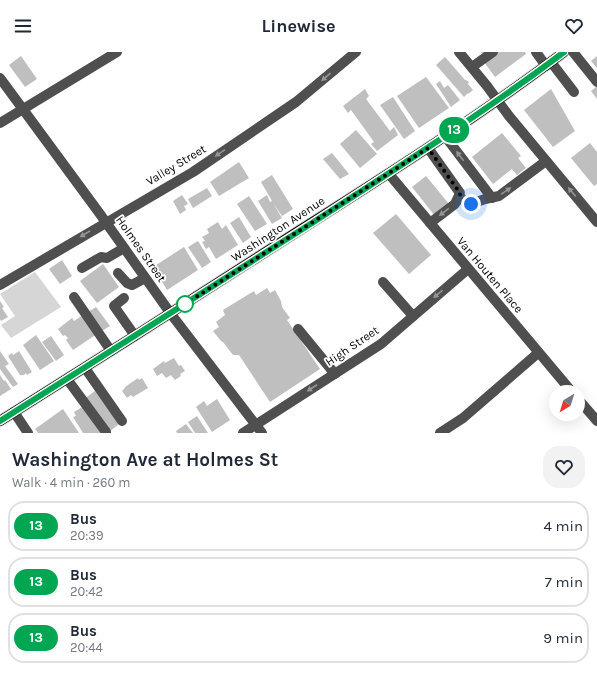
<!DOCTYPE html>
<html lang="en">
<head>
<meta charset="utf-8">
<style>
  :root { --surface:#fff; --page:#f2f2f3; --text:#1f2937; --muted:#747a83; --line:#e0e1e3 }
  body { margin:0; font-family:Karla,sans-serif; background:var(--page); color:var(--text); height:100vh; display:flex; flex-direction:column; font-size:15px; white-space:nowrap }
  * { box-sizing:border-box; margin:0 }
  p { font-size:13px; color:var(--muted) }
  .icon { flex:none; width:22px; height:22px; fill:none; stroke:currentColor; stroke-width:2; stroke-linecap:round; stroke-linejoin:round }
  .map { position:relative; height:381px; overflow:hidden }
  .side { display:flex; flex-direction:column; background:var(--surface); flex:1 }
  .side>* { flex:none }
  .badge { padding:0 8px; border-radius:13px; font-size:14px; line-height:26px }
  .needle { width:26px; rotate:218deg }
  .controls { position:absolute; left:549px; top:333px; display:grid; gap:8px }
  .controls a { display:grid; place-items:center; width:36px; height:36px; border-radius:50%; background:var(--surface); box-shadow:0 4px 16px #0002; font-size:20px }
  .you { position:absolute; width:20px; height:20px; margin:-10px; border:3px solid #fff; border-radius:50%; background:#1a73e8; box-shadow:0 0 0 6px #1a73e833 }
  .map>.badge { position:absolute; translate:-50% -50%; box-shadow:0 0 0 2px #fff }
  .round { display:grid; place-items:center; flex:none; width:42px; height:42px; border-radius:16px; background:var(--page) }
  .head { display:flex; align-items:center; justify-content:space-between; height:68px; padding:0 12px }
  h1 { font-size:19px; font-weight:700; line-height:30px }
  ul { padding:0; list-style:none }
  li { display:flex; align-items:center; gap:12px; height:50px; margin:0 8px 6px; padding:0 4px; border:2px solid var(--line); border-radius:16px }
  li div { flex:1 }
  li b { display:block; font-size:15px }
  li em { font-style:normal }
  li .badge { min-width:44px; font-weight:700; text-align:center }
  header { display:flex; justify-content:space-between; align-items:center; height:52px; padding:0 12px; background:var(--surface); font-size:18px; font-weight:700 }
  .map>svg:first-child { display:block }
</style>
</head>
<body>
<header><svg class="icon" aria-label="menu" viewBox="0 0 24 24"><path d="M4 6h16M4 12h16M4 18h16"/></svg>Linewise<svg class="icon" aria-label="heart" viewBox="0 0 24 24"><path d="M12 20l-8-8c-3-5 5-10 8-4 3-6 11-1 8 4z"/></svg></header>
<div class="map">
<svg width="597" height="381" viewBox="0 0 597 381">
  <rect width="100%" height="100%" fill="#fff"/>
  <polygon fill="#d6d6d6" points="35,220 61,255 11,286 1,273 15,264 0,242"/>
  <g fill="#bfbfbf">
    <polygon points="481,0 495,0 496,2 498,0 525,0 526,2 495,25 484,10 487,8"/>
    <polygon points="21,4 37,27 25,35 9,13"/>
    <polygon points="597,4 597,16 591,9"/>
    <polygon points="445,5 465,28 466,28 469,30 468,32 473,38 468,42 468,41 464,45 436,13"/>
    <polygon points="426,25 449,56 419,76 397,44"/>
    <polygon points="440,29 444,36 448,33 460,48 451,55 436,32"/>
    <polygon points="597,34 597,47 591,39"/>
    <polygon points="365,37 369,44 366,47 390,79 394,75 398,83 377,99 371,92 374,90 351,58 348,61 343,54"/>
    <polygon points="551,37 575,79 553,95 524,58"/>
    <polygon points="393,45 415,79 404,87 380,53"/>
    <polygon points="356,78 377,102 360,116 340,92"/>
    <polygon points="502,81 521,104 518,106 526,116 517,123 512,117 493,132 472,105"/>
    <polygon points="590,91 597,100 597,132 594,134 571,106"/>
    <polygon points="332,101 349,122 340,127 323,107"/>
    <polygon points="239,110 249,126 219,144 210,130"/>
    <polygon points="272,123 293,157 282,164 273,151 282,166 272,172 258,149 267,143 270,150 272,149 261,130"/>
    <polygon points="426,124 449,152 435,164 412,135"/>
    <polygon points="207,136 212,144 193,156 188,147"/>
    <polygon points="182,143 188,152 184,154 186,158 180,162 173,149"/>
    <polygon points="249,144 267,172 255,179 237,152"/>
    <polygon points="396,162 431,203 409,222 373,181"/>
    <polygon points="239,165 251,185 243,191 230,171"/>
    <polygon points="218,170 222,177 226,173 238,193 216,207 209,195 206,197 202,190 205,189 202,185 209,181 207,177"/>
    <polygon points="198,189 211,210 202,216 188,195"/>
    <polygon points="184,195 198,218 167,238 153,215"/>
    <polygon points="62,208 72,224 60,232 49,217"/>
    <polygon points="103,212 119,235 97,251 80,229"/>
    <polygon points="267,236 270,241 275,238 281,249 282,255 290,266 287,268 320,317 270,350 239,303 233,303 223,290 221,289 213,279 219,275 216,270 225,263 223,258 254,239 256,243"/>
    <polygon points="0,249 4,255 2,256 8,265 1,269 0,267"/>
    <polygon points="96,255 110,274 102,279 88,260"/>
    <polygon points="83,263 97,282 73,298 66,288 68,286 65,283 63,284 58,277 72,266 74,269"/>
    <polygon points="36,283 54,309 40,318 23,293"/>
    <polygon points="51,284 64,303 56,309 42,290"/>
    <polygon points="0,299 9,312 5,314 18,332 13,335 0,317"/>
    <polygon points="19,299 32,320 27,323 26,321 24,323 20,323 8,304 12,301 13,303"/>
    <polygon points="174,306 179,314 181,313 185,319 180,322 181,324 175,328 171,323 166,326 162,321 157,324 153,317 164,309 165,311"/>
    <polygon points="0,323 4,329 5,328 11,337 0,344"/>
    <polygon points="138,326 139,328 142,326 148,336 133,345 131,343 127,346 122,339 125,336 125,335"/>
    <polygon points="95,339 119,372 109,380 84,347"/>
    <polygon points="217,347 230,368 212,380 196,355 204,349 207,354"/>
    <polygon points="82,355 101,380 100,381 83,381 73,365 76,364 74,360"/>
    <polygon points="63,357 79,381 38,381 35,377"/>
    <polygon points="197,364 208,381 195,381 188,370"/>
    <polygon points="186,372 193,381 177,381 176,379"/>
  </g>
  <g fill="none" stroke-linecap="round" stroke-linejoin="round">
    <defs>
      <path id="major" d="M0 369C100 306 201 242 300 178 390 121 479 64 564 0"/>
    </defs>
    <use href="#major" stroke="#dbdbdb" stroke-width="12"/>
    <g stroke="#4f4f4f" stroke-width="10">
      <polyline points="459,0 487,34 509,64 597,170"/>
      <polyline points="536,0 546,14"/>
      <polyline points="573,0 597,30"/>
      <polyline points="551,10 574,40"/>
      <polyline points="472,15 493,0"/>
      <polyline points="0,26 100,162 171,262 262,381"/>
      <polyline points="0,71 117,0"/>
      <polyline points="445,84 492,146"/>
      <polyline points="428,96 460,141 455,152 430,171"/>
      <polyline points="389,122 572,340"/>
      <polyline points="459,144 466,151 471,152 485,147 499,144 546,109"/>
      <polyline points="82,216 101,205 107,206 124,196"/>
      <polyline points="118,221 127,231 132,233 145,226"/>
      <polyline points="383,230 413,264"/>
      <polyline points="0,233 193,120 296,50 356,0"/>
      <polyline points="74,245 111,299"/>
      <polyline points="124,246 114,254 135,284"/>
      <polyline points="298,277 335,322"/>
      <polyline points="85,316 122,369"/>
      <polyline points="67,327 106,380"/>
      <polyline points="578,347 597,369"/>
      <polyline points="14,360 28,381"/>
      <polyline points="243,381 381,292 468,217"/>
      <polyline points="440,381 463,366 538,301"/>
    </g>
    <use href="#major" stroke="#000" stroke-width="10"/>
  </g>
  <defs><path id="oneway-solid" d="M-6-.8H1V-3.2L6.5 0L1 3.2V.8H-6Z"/></defs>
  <g fill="#959595">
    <use href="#oneway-solid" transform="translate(326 25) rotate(140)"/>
    <use href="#oneway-solid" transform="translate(220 101) rotate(146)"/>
    <use href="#oneway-solid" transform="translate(460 104) rotate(-127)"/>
    <use href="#oneway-solid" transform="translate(506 139) rotate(-34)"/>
    <use href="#oneway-solid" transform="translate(572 140) rotate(-130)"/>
    <use href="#oneway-solid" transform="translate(444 160) rotate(143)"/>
    <use href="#oneway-solid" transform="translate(85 182) rotate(149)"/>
    <use href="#oneway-solid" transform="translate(438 242) rotate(139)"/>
    <use href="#oneway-solid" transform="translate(312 336) rotate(147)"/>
  </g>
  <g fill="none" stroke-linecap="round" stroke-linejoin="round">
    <defs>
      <path id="line" d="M0 369C104 303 208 238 312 171 397 116 483 61 564 0"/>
    </defs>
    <use href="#line" stroke="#fff" stroke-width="9"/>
    <use href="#line" stroke="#00a651" stroke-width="6"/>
    <polyline stroke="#000" stroke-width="4" stroke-dasharray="0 7.2" points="185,252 179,256 428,96 460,141 460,144 466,151 471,152"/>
  </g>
  <circle fill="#fff" stroke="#00a651" stroke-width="2" cx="185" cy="252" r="8"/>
  <g text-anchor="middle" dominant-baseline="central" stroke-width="3.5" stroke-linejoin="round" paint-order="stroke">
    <g font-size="12" fill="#000" stroke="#fff">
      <text transform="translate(176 113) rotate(-31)">Valley Street</text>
      <text transform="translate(278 177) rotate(-33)">Washington Avenue</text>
      <text transform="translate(141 197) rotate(55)">Holmes Street</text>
      <text transform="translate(490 223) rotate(50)">Van Houten Place</text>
      <text transform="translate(352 294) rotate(-34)">High Street</text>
    </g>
  </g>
</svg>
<div class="controls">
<a><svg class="needle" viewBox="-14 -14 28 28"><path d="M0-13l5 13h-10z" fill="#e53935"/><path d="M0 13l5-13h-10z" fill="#747a83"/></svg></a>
</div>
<div class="you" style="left:471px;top:152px"></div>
<b class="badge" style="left:454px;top:78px;background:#00a651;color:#fff">13</b>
</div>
<section class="side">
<div class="head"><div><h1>Washington Ave at Holmes St</h1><p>Walk · 4 min · 260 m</p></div><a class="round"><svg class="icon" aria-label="heart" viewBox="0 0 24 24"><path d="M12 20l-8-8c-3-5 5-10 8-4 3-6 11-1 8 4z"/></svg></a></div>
<ul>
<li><span class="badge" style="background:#00a651;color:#fff">13</span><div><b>Bus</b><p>20:39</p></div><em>4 min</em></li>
<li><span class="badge" style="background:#00a651;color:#fff">13</span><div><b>Bus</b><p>20:42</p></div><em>7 min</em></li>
<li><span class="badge" style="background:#00a651;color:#fff">13</span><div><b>Bus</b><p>20:44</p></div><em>9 min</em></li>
</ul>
</section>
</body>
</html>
